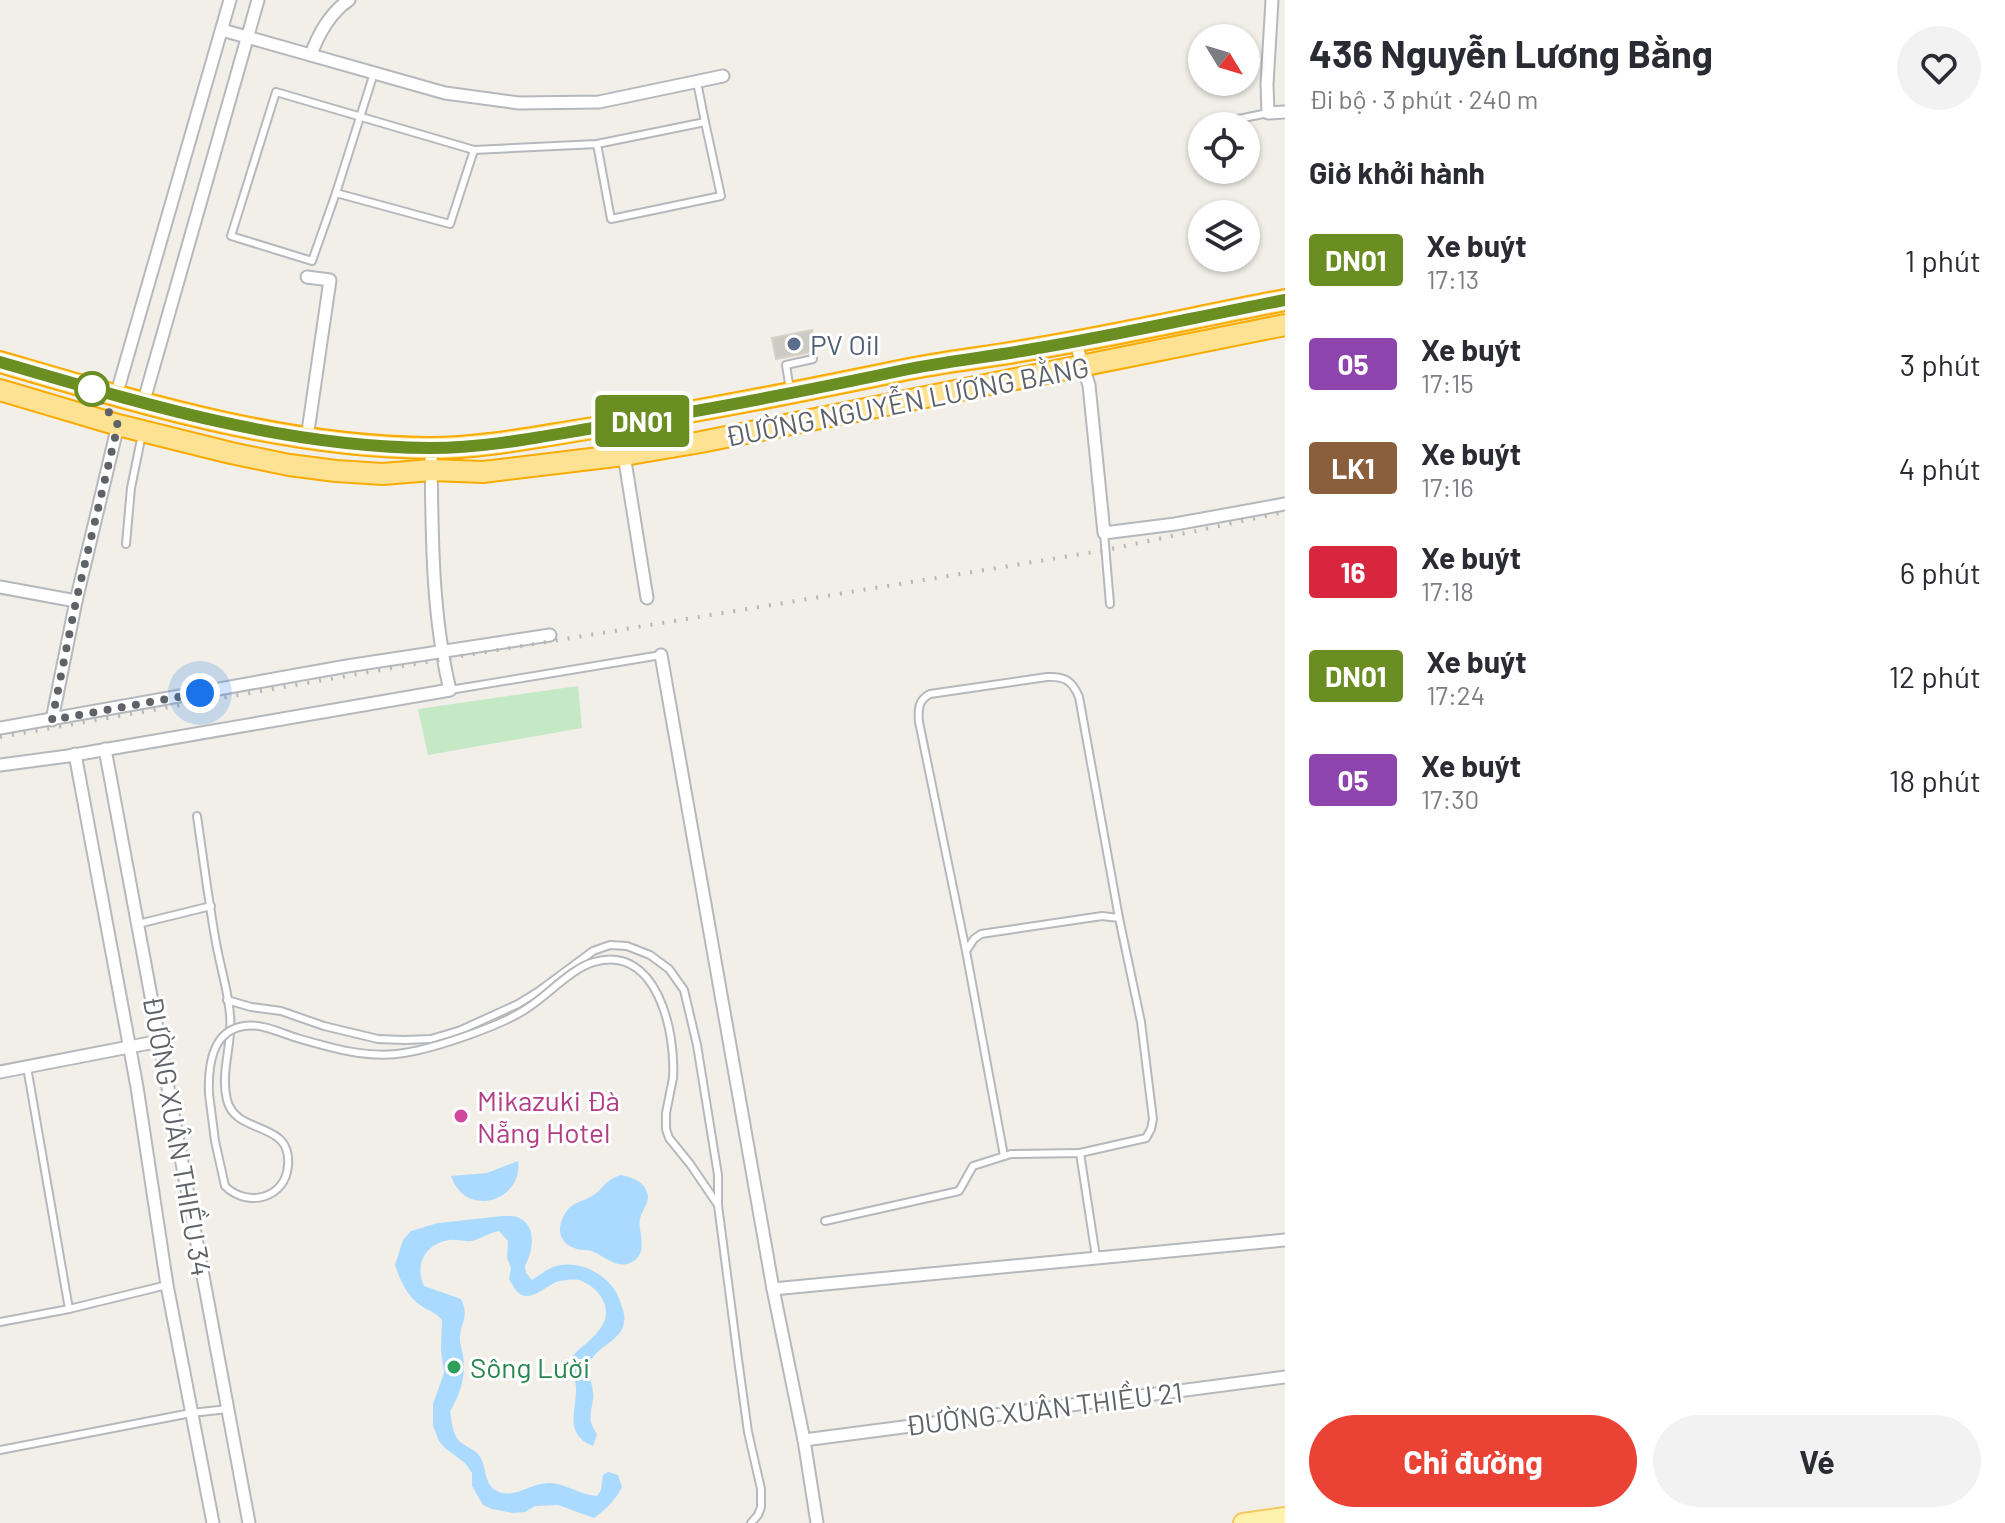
<!DOCTYPE html>
<html lang="vi">
<head>
<meta charset="utf-8">
<style>
  :root { --surface:#fff; --page:#f2f2f3; --text:#2b2b33; --muted:#7c7c81; --accent:#ea4335 }
  body { margin:0; font-family:Barlow,sans-serif; background:var(--page); color:var(--text); height:100vh; display:flex; flex-direction:column; font-size:30px; white-space:nowrap }
  * { box-sizing:border-box; margin:0 }
  p { font-size:26px; color:var(--muted) }
  .icon { flex:none; width:44px; height:44px; fill:none; stroke:currentColor; stroke-width:2; stroke-linecap:round; stroke-linejoin:round }
  .map { position:relative; flex:1; overflow:hidden }
  .panel { display:flex; flex-direction:column; background:var(--surface); width:720px }
  .panel>* { flex:none }
  .badge { padding:0 16px; border-radius:6px; font-size:28px; line-height:52px }
  .needle { width:52px; rotate:128deg }
  .fabs { position:absolute; left:1188px; top:24px; display:grid; gap:16px }
  .fabs a { display:grid; place-items:center; width:72px; height:72px; border-radius:50%; background:var(--surface); box-shadow:0 2px 6px #0004; font-size:40px }
  .you { position:absolute; width:40px; height:40px; margin:-20px; border:6px solid #fff; border-radius:50%; background:#1a73e8; box-shadow:0 0 0 12px #1a73e833 }
  .map>.badge { position:absolute; translate:-50% -50%; box-shadow:0 0 0 4px #fff }
  h2 { padding:0 24px; font-size:30px; line-height:72px }
  .round { display:grid; place-items:center; flex:none; width:84px; height:84px; border-radius:42px; background:var(--page) }
  .overview { display:flex; align-items:center; justify-content:space-between; height:136px; padding:0 24px }
  h1 { font-size:38px; font-weight:700; line-height:60px }
  .button { display:flex; gap:16px; margin-top:auto; padding:16px 24px }
  .button a { flex:1; height:92px; border-radius:48px; background:var(--accent); color:#fff; font-size:32px; font-weight:700; line-height:92px; text-align:center }
  .button a+a { background:var(--page); color:var(--text) }
  ul { padding:0; list-style:none }
  li { display:flex; align-items:center; gap:24px; height:104px; padding:0 24px }
  li div { flex:1 }
  li b { display:block; font-size:30px }
  li em { font-style:normal }
  li .badge { min-width:88px; font-weight:700; text-align:center }
  main { display:flex; flex:1; min-height:0 }
  .map>svg:first-child { display:block }
</style>
</head>
<body>
<main>
<div class="map">
<svg width="1285" height="1523" viewBox="0 0 1285 1523">
  <rect width="100%" height="100%" fill="#f1efe8"/>
  <polygon fill="#c5e8c5" points="578,686 582,728 428,755 418,709"/>
  <g fill="#aadaff">
    <path d="M518 1161C524 1200 466 1220 451 1176L487 1173Z"/>
    <path d="M621 1175C630 1177 642 1180 646 1190 652 1201 642 1209 640 1219 637 1231 651 1254 630 1263 613 1270 600 1250 585 1250 562 1249 553 1232 566 1212 572 1202 582 1202 592 1196 604 1189 604 1180 621 1175Z"/>
    <path d="M503 1216C508 1216 513 1216 517 1217 538 1225 533 1251 525 1266L526 1273 532 1280C538 1276 546 1270 553 1267 578 1258 609 1274 619 1298 621 1305 626 1315 624 1322 622 1341 596 1346 590 1363 586 1375 595 1387 593 1399 591 1415 587 1419 597 1434L593 1446C563 1434 577 1411 576 1387 575 1378 572 1370 569 1361 578 1347 595 1340 603 1324 613 1306 597 1286 579 1280 574 1279 566 1280 560 1281 549 1283 539 1296 526 1296 517 1296 513 1285 509 1279L511 1268 507 1258 508 1241 499 1231C489 1233 484 1237 475 1240 468 1243 458 1239 450 1240 426 1243 414 1264 424 1286L461 1299C469 1316 462 1320 460 1336 459 1342 462 1349 463 1355 466 1376 461 1393 450 1411 452 1422 452 1437 463 1444 468 1448 474 1449 478 1454 489 1467 481 1488 503 1493 518 1496 534 1482 550 1483 567 1484 580 1495 597 1496L601 1490 603 1475 608 1472 618 1475 622 1487C615 1501 606 1509 594 1518L558 1505 535 1506 525 1512 512 1513 492 1509 483 1505 472 1486V1473L465 1463 445 1448 439 1441 433 1426V1404L444 1373 441 1350 442 1320C436 1312 428 1311 420 1305 407 1296 400 1280 395 1265L403 1240 411 1231 438 1223Z"/>
  </g>
  <polygon fill="#cccac5" stroke="#d6d1c6" stroke-width="2" points="812,330 816,351 776,359 772,338"/>
  <g fill="none" stroke-linecap="round" stroke-linejoin="round">
    <defs>
      <g id="lane">
        <polyline points="697,82 705,122"/>
        <polyline points="1204,126 1268,113"/>
        <polyline points="474,150 450,224 336,193 312,261 231,236 276,92 474,150 597,144 611,219 721,196 705,122 597,144"/>
        <polyline points="336,193 374,73"/>
        <polyline points="790,390 786,365 813,359"/>
        <polyline points="1104,533 1110,604"/>
        <polyline points="126,544 131,488 142,434"/>
        <polyline points="450,690 661,655"/>
        <path d="M197 816C203 857 208 897 215 937 219 963 228 989 230 1015 233 1044 220 1071 227 1100 236 1136 292 1120 288 1165 286 1199 247 1208 225 1186L215 1141 209 1094"/>
        <polyline points="138,924 211,906"/>
        <path d="M966 951 919 722C918 710 918 700 930 694L1047 677C1064 676 1072 680 1079 697L1119 918"/>
        <polyline points="227,1000 251,1007 281,1011 324,1026 378,1039 404,1040 431,1039 461,1030 518,1004 539,991 593,951 610,945 627,946 650,955 669,969 684,990 697,1045 718,1175 718,1205 738,1359 748,1432 761,1489 761,1507 758,1515 751,1523"/>
        <polyline points="27,1067 69,1309"/>
        <polyline points="673,1078 666,1113 666,1129 669,1138 690,1164 718,1205"/>
        <polyline points="1004,1156 966,951 974,939 981,934 1102,916 1119,918 1141,1022 1153,1119 1151,1129 1146,1138 1080,1153"/>
        <polyline points="825,1221 959,1191 973,1166 1011,1154 1080,1153 1096,1257"/>
        <polyline points="0,1322 69,1309 167,1285"/>
        <polyline points="0,1450 191,1413 228,1409"/>
      </g>
      <g id="street">
        <polyline points="1272,0 1267,84 1268,113 1285,112"/>
        <polyline points="222,30 445,93 519,103 599,102 723,76"/>
        <path d="M311 55C318 34 331 12 349 0"/>
        <polyline points="307,277 330,280 307,438"/>
        <polyline points="1075,341 1089,385 1104,533 1175,524 1285,504"/>
        <polyline points="116,396 230,0"/>
        <polyline points="143,404 258,0"/>
        <polyline points="624,455 647,598"/>
        <polyline points="0,587 76,601"/>
        <polyline points="661,655 773,1289 804,1440 817,1523"/>
        <polyline points="52,720 76,601 118,425"/>
        <polyline points="0,728 347,666 550,635"/>
        <polyline points="105,749 249,1523"/>
        <polyline points="75,754 137,1087 167,1285 213,1523"/>
        <path d="M0 765 68 756 450 690C431 612 432 528 431 448"/>
        <polyline points="0,1072 160,1041"/>
        <polyline points="773,1289 1285,1240"/>
        <polyline points="804,1440 1285,1377"/>
      </g>
      <polyline id="primary" points="1243,1523 1285,1517"/>
      <g id="highway">
        <path d="M0 362C141 403 282 447 430 448 483 448 535 437 587 429 693 413 798 392 904 370 947 361 990 357 1033 349 1118 335 1201 316 1285 300"/>
        <polyline points="0,390 118,425 231,453 289,465 336,471 383,474 431,470 483,472 624,455 701,442 1285,325"/>
      </g>
    </defs>
    <use href="#lane" stroke="#b5b8bc" stroke-width="10"/>
    <use href="#street" stroke="#b5b8bc" stroke-width="15"/>
    <use href="#primary" stroke="#f2c960" stroke-width="22"/>
    <use href="#highway" stroke="#f9ab00" stroke-width="24"/>
    <use href="#lane" stroke="#fff" stroke-width="6"/>
    <use href="#street" stroke="#fff" stroke-width="11"/>
    <use href="#primary" stroke="#fff2af" stroke-width="18"/>
    <use href="#highway" stroke="#fde293" stroke-width="20"/>
    <polyline stroke="#b6b7b8" stroke-width="4" stroke-dasharray="2 10" stroke-linecap="butt" points="0,737 443,659 1106,550 1285,512"/>
    <defs>
      <path id="lane-bridge" d="M209 1094C208 1067 211 1031 244 1026 261 1023 281 1033 297 1038 331 1048 368 1059 404 1053 436 1048 504 1025 529 1007 549 994 572 968 594 962 657 944 676 1032 673 1078"/>
    </defs>
    <use href="#lane-bridge" stroke="#b5b8bc" stroke-width="10" stroke-linecap="butt"/>
    <use href="#lane-bridge" stroke="#fff" stroke-width="6"/>
  </g>
  <g fill="none" stroke-linecap="round" stroke-linejoin="round">
    <defs>
      <path id="line" d="M0 362C141 403 282 447 430 448 485 448 540 437 593 428 698 412 800 392 904 370 947 361 990 357 1033 349 1118 335 1201 316 1285 300"/>
    </defs>
    <use href="#line" stroke="#fff" stroke-width="18"/>
    <use href="#line" stroke="#6b8e23" stroke-width="12"/>
    <polyline stroke="#5f6368" stroke-width="8" stroke-dasharray="0 14.4" points="92,389 118,425 76,601 52,720 200,693"/>
  </g>
  <circle fill="#5c6f8a" stroke="#fff" stroke-width="3" cx="794" cy="344" r="8"/>
  <circle fill="#fff" stroke="#6b8e23" stroke-width="4" cx="92" cy="389" r="16"/>
  <circle fill="#d1479c" stroke="#fff" stroke-width="3" cx="461" cy="1116" r="8"/>
  <circle fill="#2e9e5b" stroke="#fff" stroke-width="3" cx="454" cy="1367" r="8"/>
  <g text-anchor="middle" dominant-baseline="central" stroke-width="6" stroke-linejoin="round" paint-order="stroke">
    <g font-size="28" fill="#4e5e75" stroke="#fff" text-anchor="start">
      <text x="810" y="344">PV Oil</text>
    </g>
    <g font-size="28" fill="#5f6368" stroke="#fff">
      <text transform="translate(907 401) rotate(-11)">ĐƯỜNG NGUYỄN LƯƠNG BẰNG</text>
      <text transform="translate(178 1136) rotate(80)">ĐƯỜNG XUÂN THIỀU 34</text>
      <text transform="translate(1044 1408) rotate(-7)">ĐƯỜNG XUÂN THIỀU 21</text>
    </g>
    <g font-size="28" fill="#b23c85" stroke="#fff" text-anchor="start">
      <text x="477" y="1100">Mikazuki Đà<tspan x="477" dy="32">Nẵng Hotel</tspan></text>
    </g>
    <g font-size="28" fill="#27864d" stroke="#fff" text-anchor="start">
      <text x="470" y="1367">Sông Lười</text>
    </g>
  </g>
</svg>
<div class="fabs">
<a><svg class="needle" viewBox="-14 -14 28 28"><path d="M0-13l5 13h-10z" fill="#e53935"/><path d="M0 13l5-13h-10z" fill="#7c7c81"/></svg></a>
<a><svg class="icon" aria-label="locate" viewBox="0 0 24 24"><circle cx="12" cy="12" r="6"/><path d="M12 2v4M12 18v4M2 12h4M18 12h4"/></svg></a>
<a><svg class="icon" aria-label="layers" viewBox="0 0 24 24"><path d="M12 4l9 5-9 5-9-5zM3 14l9 5 9-5"/></svg></a>
</div>
<div class="you" style="left:200px;top:693px"></div>
<b class="badge" style="left:642px;top:421px;background:#6b8e23;color:#fff">DN01</b>
</div>
<section class="panel">
<div class="overview"><div><h1>436 Nguyễn Lương Bằng</h1><p>Đi bộ · 3 phút · 240 m</p></div><a class="round"><svg class="icon" aria-label="heart" viewBox="0 0 24 24"><path d="M12 20l-8-8c-3-5 5-10 8-4 3-6 11-1 8 4z"/></svg></a></div>
<h2>Giờ khởi hành</h2>
<ul>
<li><span class="badge" style="background:#6b8e23;color:#fff">DN01</span><div><b>Xe buýt</b><p>17:13</p></div><em>1 phút</em></li>
<li><span class="badge" style="background:#8e44ad;color:#fff">05</span><div><b>Xe buýt</b><p>17:15</p></div><em>3 phút</em></li>
<li><span class="badge" style="background:#8b5e3c;color:#fff">LK1</span><div><b>Xe buýt</b><p>17:16</p></div><em>4 phút</em></li>
<li><span class="badge" style="background:#d7263d;color:#fff">16</span><div><b>Xe buýt</b><p>17:18</p></div><em>6 phút</em></li>
<li><span class="badge" style="background:#6b8e23;color:#fff">DN01</span><div><b>Xe buýt</b><p>17:24</p></div><em>12 phút</em></li>
<li><span class="badge" style="background:#8e44ad;color:#fff">05</span><div><b>Xe buýt</b><p>17:30</p></div><em>18 phút</em></li>
</ul>
<div class="button"><a>Chỉ đường</a><a>Vé</a></div>
</section>
</main>
</body>
</html>
